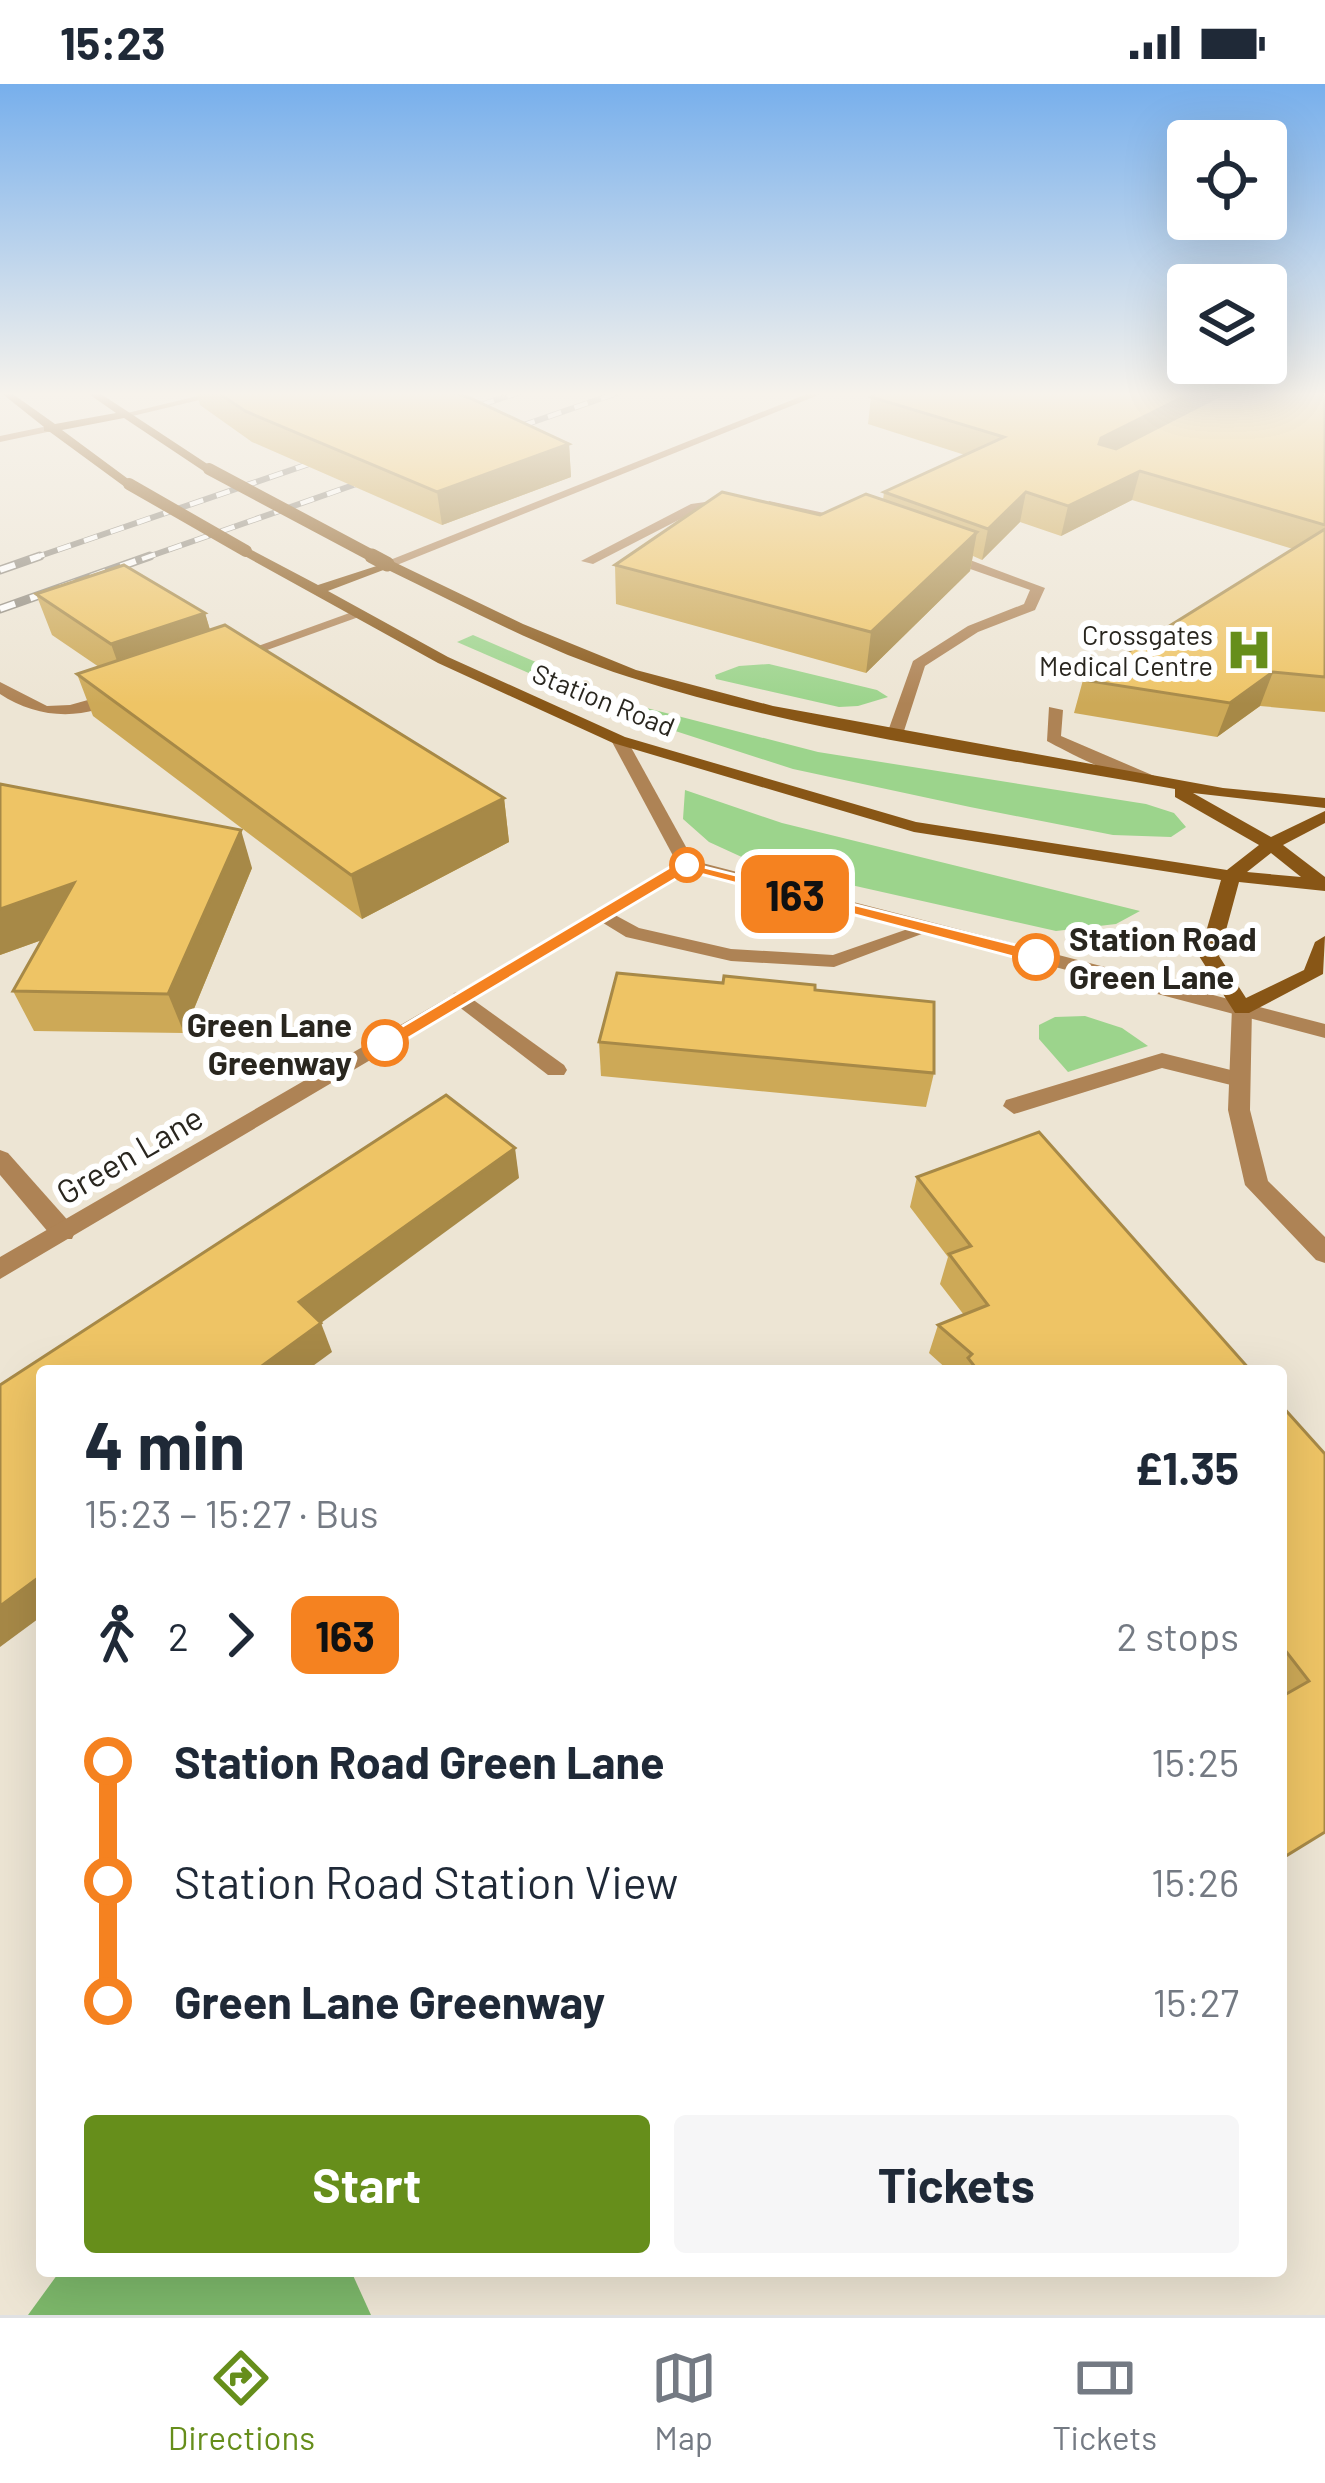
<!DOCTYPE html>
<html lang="en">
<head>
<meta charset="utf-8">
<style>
  :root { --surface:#fff; --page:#f6f6f7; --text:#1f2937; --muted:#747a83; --line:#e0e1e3; --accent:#668e1b }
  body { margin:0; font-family:Barlow,sans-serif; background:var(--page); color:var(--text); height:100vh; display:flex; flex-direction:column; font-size:45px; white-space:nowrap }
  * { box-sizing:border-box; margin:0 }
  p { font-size:39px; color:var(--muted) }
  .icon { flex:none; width:66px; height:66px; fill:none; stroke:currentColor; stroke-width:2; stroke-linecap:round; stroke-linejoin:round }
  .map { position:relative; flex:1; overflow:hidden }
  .sheet { position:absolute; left:36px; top:1281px; width:1251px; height:912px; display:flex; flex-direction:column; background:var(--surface); border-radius:12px; box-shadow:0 12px 48px #0002 }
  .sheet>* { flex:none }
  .badge { padding:0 24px; border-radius:18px; font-size:42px; line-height:78px }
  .controls { position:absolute; left:1167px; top:36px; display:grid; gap:24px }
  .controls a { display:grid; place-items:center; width:120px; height:120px; border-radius:12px; background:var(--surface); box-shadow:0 12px 48px #0002; font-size:60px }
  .map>.badge { position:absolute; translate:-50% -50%; box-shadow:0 0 0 6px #fff }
  .legs { display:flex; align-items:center; gap:18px; height:132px; padding:0 48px; font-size:39px }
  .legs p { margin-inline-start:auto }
  .overview { display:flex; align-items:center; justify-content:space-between; height:204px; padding:0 48px }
  h1 { font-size:66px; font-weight:700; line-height:90px }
  .action { display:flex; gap:24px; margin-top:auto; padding:24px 48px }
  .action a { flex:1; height:138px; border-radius:12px; background:var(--accent); color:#fff; font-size:48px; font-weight:700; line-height:138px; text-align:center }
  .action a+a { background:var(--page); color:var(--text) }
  ul { padding:0 48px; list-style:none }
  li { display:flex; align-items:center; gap:42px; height:120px; font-size:45px }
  li i { display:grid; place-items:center; width:18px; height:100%; margin:0 15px; background:currentColor }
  li i::after { content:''; width:30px; height:30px; margin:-15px; border:9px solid; border-radius:50%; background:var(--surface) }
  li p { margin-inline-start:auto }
  li:first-child i { background:linear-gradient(#0000 50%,currentColor 0) }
  li:last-child i { background:linear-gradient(currentColor 50%,#0000 0) }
  .status { display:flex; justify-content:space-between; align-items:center; height:84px; padding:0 60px; background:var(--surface); direction:ltr }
  .status svg { height:33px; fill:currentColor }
  .menu { display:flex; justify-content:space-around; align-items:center; height:168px; border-top:3px solid var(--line); background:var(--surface); font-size:33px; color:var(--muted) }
  .menu a { display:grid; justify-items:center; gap:6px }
  .menu .on { color:var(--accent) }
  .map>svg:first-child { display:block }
</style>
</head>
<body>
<div class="status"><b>15:23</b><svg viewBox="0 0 49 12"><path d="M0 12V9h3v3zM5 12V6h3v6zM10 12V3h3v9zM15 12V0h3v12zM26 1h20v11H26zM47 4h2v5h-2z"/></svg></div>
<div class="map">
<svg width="1325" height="2231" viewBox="0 0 1325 2231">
  <rect width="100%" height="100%" fill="#ede5d4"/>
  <g fill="#9cd48c">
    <polygon points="473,551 612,611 614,614 600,620 457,558"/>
    <polygon points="769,580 877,606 888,613 858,622 839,623 716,595 715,591 739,582"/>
    <polygon points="635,621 818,668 1146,720 1174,729 1186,743 1171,753 1113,751 970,723 793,685 629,632 624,624"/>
    <polygon points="685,706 782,739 1140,827 1116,840 1056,847 757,780 709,758 683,735"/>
    <polygon points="1085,932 1122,944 1148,962 1068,988 1039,955 1039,941 1055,933"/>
  </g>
  <polygon fill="#7cb76a" points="60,2187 351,2187 371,2231 28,2231"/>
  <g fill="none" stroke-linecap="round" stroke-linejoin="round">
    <g fill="#ae8355" fill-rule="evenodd">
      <polygon points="214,308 233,308 124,334 119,331"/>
      <polygon points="734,414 738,421 698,426 593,480 581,477 691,420"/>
      <polygon points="769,417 852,435 858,439 852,443 765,424"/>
      <polygon points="936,467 946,467 1045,504 1035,526 978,548 925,582 903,650 895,655 887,650 913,577 968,542 1024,520 1030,506 936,473"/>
      <polygon points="355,527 367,530 237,577 225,574"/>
      <path d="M0 598 47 622 70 621 120 607 128 612C87 637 39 636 0 610Z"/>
      <path d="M1049 623 1063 626 1061 652 1166 697C1146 709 1069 669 1047 657Z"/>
      <polygon points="602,824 639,844 731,865 833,871 925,839 935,845 834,883 731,877 626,853 595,834 595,826"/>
      <polygon points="461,907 564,981 567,986 564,991 548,991 454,919 451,914 454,909"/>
      <polygon points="1162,969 1247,990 1250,995 1239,1003 1162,984 1014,1030 1003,1022 1006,1016"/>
    </g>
    <g fill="#ae8355" fill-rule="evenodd">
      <polygon points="812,308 826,308 392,483 380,480"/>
      <polygon points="48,342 52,347 0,358 0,352"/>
      <polygon points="619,651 627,656 696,781 694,785 687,787 678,781 611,656"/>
      <polygon points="1242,917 1252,924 1250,1026 1268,1097 1325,1153 1325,1179 1316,1176 1245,1101 1228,1026 1232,924"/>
      <polygon points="0,1066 8,1069 72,1141 75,1148 72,1155 54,1155 0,1091"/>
    </g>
    <polygon fill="#ae8355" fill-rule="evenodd" points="687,775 1325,940 1325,954 690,787 0,1195 0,1173"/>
    <g fill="#885616" fill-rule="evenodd">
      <polygon points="0,308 10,308 55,340 116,329 86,308 98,308 215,385 205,388 124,334 62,346 135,400 125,403 50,348 44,347 44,343"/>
      <path d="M246 463 318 501 392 477 523 540 636 586 773 622 1223 704 1325 714V724L1193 709 1271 753 1325 727V739L1283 761 1325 793V807L1239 798 1219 872 1246 914 1304 886 1315 858 1325 852 1323 890 1249 929H1235L1199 872 1221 796 914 748 613 659 438 579 241 470V464ZM386 485C465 523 545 567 629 593 805 649 993 672 1175 705V713L1259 761 1227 786 916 738 625 653 448 573 328 507ZM1271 769 1301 793 1247 788Z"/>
    </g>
    <defs>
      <g id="rail-far1">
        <polyline points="454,330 520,308"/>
        <polyline points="495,351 620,308"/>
        <polyline points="31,475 335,371"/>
        <polyline points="142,475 382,391"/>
      </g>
      <g id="rail">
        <polyline points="0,486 40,472"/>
        <polyline points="0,525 150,472"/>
      </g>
    </defs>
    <use href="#rail-far1" stroke="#8d877b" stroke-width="6"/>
    <use href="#rail" stroke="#8d877b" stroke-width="9"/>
    <use href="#rail-far1" stroke="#fff" stroke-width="4.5" stroke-dasharray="14" stroke-linecap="butt"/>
    <use href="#rail" stroke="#fff" stroke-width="6" stroke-dasharray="16" stroke-linecap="butt"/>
    <g stroke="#885616" stroke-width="12">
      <polyline points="209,385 378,475"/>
      <polyline points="129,400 246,467"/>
    </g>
    <polyline stroke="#885616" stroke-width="15" points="372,472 387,480"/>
  </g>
  <g fill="#cda957">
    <polygon points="182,308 452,308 569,360 571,393 442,441 252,358 200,321 197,309 185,310"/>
    <polygon points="1325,308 1325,628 1260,622 1217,653 1074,629 1083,596 1293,465 1132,416 1061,452 1020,438 982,476 973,472 970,487 866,589 616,520 615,481 883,416 884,408 965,371 868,340 871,313"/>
    <polygon points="36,510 205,529 210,546 504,714 509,758 362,835 93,632 77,590 99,583 52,551"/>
    <polygon points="0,700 252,784 184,949 34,947 13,907 42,856 0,871"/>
    <polygon points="815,906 934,989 926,1023 601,992 599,958"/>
    <polygon points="917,1093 1251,1287 949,1287 929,1269 938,1241 964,1231 940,1200 948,1173 910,1123"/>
    <polygon points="1281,1321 1325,1748 1281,1775"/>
  </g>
  <g fill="#a78947">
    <polygon points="1193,308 1239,308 1094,383 1101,354"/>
    <polygon points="569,360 571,393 442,441 437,408"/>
    <polygon points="1140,387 1132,416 1061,452 1068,422"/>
    <polygon points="1026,408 1020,438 982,476 988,445"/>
    <polygon points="977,448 970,487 866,589 871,548"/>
    <polygon points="205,529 217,570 126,602 111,560"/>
    <polygon points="1273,588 1260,622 1217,653 1230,619"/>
    <polygon points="504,714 509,758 362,835 351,791"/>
    <polygon points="241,746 252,784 184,949 168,910"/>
    <polygon points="74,799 92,838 0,871 0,825"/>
    <polygon points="515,1064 519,1094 310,1247 299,1218"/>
    <polygon points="321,1239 332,1268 306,1287 255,1287"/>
    <polygon points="42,1491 42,1532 0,1563 0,1522"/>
  </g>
  <g fill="#eec465" stroke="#a78947" stroke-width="3">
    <polygon points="217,308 452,308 470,314 569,360 437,408 245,327"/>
    <polygon points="878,308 1193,308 1101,354 1099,360 1116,365 1227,308 1325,308 1325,441 1140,387 1068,422 1026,408 988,445 884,408 1004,353 871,313"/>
    <polygon points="722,408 820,431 866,410 977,448 871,548 615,481"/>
    <polygon points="1325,445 1325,593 1273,588 1230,619 1083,596"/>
    <polygon points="124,481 205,529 111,560 36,510"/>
    <polygon points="225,541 504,714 351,791 77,590"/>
    <polygon points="0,700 241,746 168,910 13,907 74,799 0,825"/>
    <polygon points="617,889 723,899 724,892 815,901 815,906 934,918 934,989 599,958"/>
    <polygon points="446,1011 515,1064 299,1218 321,1239 255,1287 42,1287 42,1491 0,1522 0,1301"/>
    <polygon points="1039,1048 1251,1287 978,1287 968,1274 972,1270 938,1241 988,1221 949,1170 971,1162 917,1093"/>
    <polygon points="1281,1321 1325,1370 1325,1748 1281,1775 1281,1613 1309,1597 1281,1561"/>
  </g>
  <linearGradient id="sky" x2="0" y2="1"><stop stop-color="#77afec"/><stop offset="0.5" stop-color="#f7f3ec"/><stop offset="1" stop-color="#f7f3ec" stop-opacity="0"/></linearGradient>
  <rect width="1325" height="620" fill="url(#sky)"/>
  <polygon fill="#f58220" stroke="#fff" stroke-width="3" points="680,777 1036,866 1045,873 1036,879 689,787 392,964 377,964 374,959"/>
  <defs>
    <symbol id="hospital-bare" viewBox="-9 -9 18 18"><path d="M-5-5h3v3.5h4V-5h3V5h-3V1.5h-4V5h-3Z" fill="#668e1b" stroke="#fff" stroke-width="2.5" paint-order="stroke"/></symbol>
  </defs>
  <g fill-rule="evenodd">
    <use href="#hospital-bare" x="1216" y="533" width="66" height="66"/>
  </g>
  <g fill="#fff" stroke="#f58220" stroke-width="6">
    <circle cx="687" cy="781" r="15"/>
    <circle cx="1036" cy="873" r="21"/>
    <circle cx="385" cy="959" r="21"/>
  </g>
  <g text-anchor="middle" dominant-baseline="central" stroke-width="12" stroke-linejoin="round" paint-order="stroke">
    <g font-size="27" fill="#29261f" stroke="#fff" text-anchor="end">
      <text x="1213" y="550">Crossgates<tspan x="1213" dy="31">Medical Centre</tspan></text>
    </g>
    <g font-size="27" fill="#29261f" stroke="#fff">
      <text transform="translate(604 615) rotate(22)">Station Road</text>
    </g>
    <g font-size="33" font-weight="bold" fill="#29261f" stroke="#fff" text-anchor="start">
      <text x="1069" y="854">Station Road<tspan x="1069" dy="38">Green Lane</tspan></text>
      <text x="352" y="940" text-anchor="end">Green Lane<tspan x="352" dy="38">Greenway</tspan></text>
    </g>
    <g font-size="33" fill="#29261f" stroke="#fff">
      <text transform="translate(129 1070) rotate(-30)">Green Lane</text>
    </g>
  </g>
</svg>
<div class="controls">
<a><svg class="icon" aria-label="locate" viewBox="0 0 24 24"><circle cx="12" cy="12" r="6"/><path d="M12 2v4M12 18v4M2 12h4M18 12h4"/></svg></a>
<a><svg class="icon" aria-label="layers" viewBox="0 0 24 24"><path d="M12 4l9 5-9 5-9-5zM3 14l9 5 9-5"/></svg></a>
</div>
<b class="badge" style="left:795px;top:810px;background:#f58220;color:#111">163</b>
<section class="sheet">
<div class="overview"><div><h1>4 min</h1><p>15:23 – 15:27 · Bus</p></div><b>£1.35</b></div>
<div class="legs"><svg class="icon" aria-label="walk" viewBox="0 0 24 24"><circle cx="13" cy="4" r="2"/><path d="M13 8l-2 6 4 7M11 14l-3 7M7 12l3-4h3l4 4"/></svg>2<svg class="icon" aria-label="forward" viewBox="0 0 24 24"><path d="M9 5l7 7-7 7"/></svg><b class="badge" style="background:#f58220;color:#111">163</b><p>2 stops</p></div>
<ul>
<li><i style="color:#f58220"></i><b>Station Road Green Lane</b><p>15:25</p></li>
<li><i style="color:#f58220"></i><span>Station Road Station View</span><p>15:26</p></li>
<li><i style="color:#f58220"></i><b>Green Lane Greenway</b><p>15:27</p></li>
</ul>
<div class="action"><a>Start</a><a>Tickets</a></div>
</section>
</div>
<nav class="menu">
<a class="on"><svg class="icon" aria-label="directions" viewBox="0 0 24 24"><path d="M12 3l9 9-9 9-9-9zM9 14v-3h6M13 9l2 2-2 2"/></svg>Directions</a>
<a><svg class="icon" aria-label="map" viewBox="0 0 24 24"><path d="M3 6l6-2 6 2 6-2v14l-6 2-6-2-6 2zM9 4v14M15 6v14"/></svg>Map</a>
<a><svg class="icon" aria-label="tickets" viewBox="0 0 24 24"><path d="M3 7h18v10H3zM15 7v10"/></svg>Tickets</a>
</nav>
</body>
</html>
